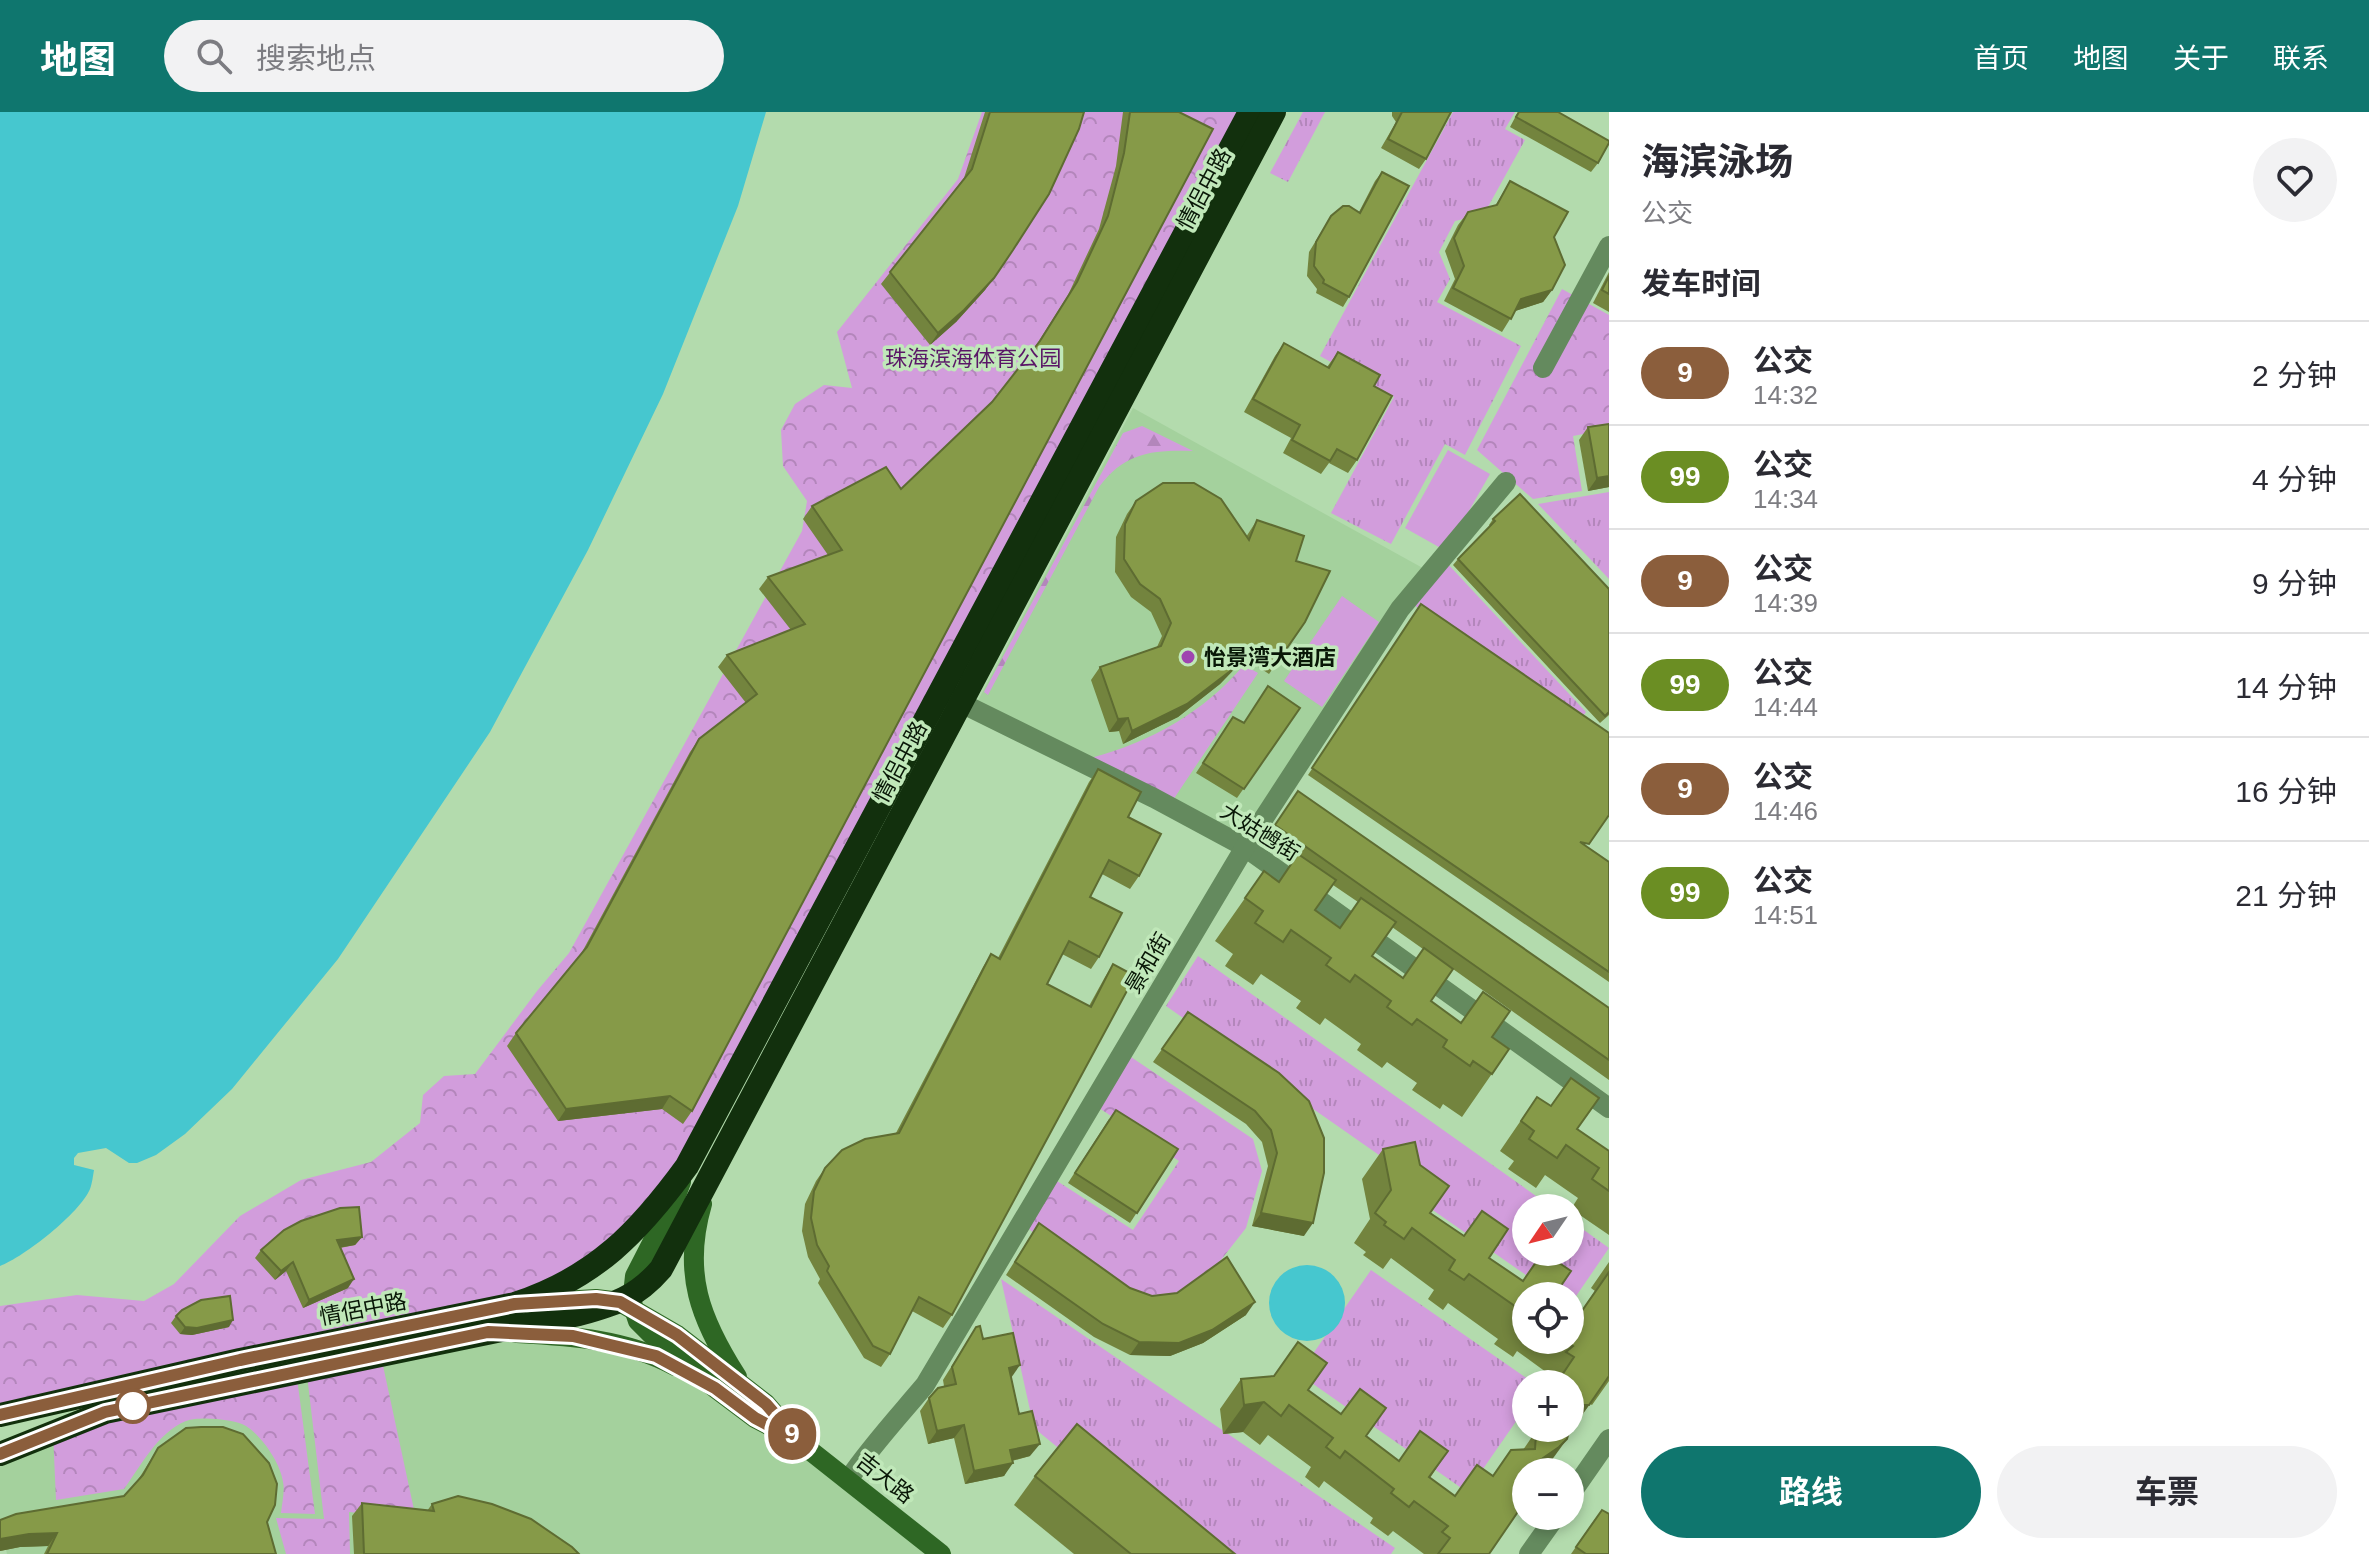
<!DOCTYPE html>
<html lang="zh">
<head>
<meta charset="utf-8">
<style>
  :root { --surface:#fff; --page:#f2f2f3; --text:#2b2b33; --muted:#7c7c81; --line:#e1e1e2; --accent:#0f766e }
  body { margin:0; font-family:Arial,"Noto Sans SC",sans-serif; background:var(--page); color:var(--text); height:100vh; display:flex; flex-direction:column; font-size:30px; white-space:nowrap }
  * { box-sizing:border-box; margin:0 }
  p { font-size:26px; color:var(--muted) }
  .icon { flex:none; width:44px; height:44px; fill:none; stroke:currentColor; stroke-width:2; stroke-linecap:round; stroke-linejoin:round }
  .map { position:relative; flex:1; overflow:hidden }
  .side { display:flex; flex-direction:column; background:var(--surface); width:760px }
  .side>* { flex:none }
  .badge { padding:0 16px; border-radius:26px; font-size:28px; line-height:52px }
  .needle { width:52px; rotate:235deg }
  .tools { position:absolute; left:1512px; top:1082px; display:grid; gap:16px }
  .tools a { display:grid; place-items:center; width:72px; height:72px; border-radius:50%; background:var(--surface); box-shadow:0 4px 12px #0003; font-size:40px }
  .map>.badge { position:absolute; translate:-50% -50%; box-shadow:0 0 0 4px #fff }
  h2 { padding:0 32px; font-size:30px; line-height:72px }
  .round { display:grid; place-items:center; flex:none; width:84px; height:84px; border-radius:42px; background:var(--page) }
  .summary { display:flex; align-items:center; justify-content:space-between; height:136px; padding:0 32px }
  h1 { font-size:38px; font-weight:700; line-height:60px }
  .button { display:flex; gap:16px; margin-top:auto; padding:16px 32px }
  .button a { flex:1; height:92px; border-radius:48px; background:var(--accent); color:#fff; font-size:32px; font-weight:700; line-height:92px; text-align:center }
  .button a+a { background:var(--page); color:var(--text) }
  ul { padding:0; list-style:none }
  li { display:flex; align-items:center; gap:24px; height:104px; padding:0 32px; border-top:2px solid var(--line) }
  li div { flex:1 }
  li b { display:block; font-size:30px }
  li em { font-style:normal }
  li .badge { min-width:88px; font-weight:700; text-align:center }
  header { display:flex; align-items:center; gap:48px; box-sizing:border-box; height:112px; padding:0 40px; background:var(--accent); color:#fff }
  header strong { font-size:38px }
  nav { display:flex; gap:44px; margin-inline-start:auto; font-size:28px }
  .search { width:560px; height:72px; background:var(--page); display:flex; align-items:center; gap:20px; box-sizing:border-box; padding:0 28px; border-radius:44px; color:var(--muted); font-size:30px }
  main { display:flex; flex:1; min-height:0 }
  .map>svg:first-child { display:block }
</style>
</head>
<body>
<header>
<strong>地图</strong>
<div class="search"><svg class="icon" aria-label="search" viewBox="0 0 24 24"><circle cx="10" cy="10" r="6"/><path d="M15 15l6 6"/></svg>搜索地点</div>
<nav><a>首页</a><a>地图</a><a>关于</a><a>联系</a></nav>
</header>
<main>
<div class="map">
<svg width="1609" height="1442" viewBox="0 0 1609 1442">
  <defs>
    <pattern id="grass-tufts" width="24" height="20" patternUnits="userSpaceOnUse" patternTransform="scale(2)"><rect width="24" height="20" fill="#d29ddc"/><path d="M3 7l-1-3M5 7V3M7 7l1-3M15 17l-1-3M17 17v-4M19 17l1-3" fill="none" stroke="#b386bb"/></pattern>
    <pattern id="forest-firs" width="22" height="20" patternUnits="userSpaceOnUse" patternTransform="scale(2)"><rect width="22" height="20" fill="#d29ddc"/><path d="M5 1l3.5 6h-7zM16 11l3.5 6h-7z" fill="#b386bb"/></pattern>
    <pattern id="park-crowns" width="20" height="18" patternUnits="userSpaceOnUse" patternTransform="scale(2)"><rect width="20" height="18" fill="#d29ddc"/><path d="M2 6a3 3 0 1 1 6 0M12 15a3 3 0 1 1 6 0" fill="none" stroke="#b386bb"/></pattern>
  </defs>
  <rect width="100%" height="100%" fill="#b3dbad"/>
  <g fill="#a4d19d">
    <polygon points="1133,296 1430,460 1245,734 975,594"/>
    <polygon points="488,1220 632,1236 714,1276 941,1442 7,1442 0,1409 0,1332"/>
  </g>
  <g fill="url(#grass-tufts)">
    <polygon points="1303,0 1325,0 1288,70 1270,61"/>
    <polygon points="1453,0 1515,0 1505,17 1525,28 1484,102 1455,109 1439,140 1450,167 1437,190 1521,234 1465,343 1445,332 1391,432 1331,401 1394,285 1320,244"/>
    <polygon points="1609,380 1609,467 1538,392"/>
    <polygon points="1446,450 1586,600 1580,608 1411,491"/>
    <polygon points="1198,844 1553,1096 1526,1096 1526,1140 1570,1140 1570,1108 1609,1136 1570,1193 1570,1184 1556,1184 1404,1078 1399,1057 1166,894"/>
    <polygon points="1371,1158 1535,1272 1526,1272 1526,1295 1467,1380 1299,1262"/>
    <polygon points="1001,1167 1395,1436 1391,1442 1188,1442 1034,1316"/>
  </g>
  <path fill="url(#forest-firs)" d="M1142 314 1193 339C1153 338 1125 340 1099 375L988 583 984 580 1123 321Z"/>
  <g fill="url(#park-crowns)">
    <polygon points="982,0 1243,0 695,1025 635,1111 553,1174 0,1307 0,1194 77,1183 144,1189 174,1172 240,1104 301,1068 371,1050 420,1011 423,983 444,964 475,962 537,879 569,841 802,419 807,389 783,354 781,318 795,292 824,273 852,276 837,220 958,67"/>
    <polygon points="1562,177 1609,203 1609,317 1573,324 1582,379 1533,387 1477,338"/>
    <path d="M1244 553 1258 561 1173 688 1091 646C1151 630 1204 600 1244 553Z"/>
    <polygon points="1128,943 1253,1027 1262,1059 1246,1116 1217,1153 1163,1190 1121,1185 1026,1115 1057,1069 1133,1118 1179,1049 1096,994"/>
    <polygon points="382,1249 416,1407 349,1400 350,1442 286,1442 276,1406 324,1407 307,1263"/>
    <path d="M297 1266 315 1402 281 1401C282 1391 285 1379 283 1370 281 1352 262 1324 246 1314 234 1307 199 1304 186 1309 158 1320 140 1355 124 1377L56 1388 53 1321Z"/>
  </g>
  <g fill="#d29ddc">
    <polygon points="1448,338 1490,362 1446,439 1405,416"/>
    <polygon points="1342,484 1379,510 1322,595 1284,569"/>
  </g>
  <g fill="#46c7cf">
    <path d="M0 0H766L738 94 663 282 588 438 490 620 338 847 232 977 185 1022 156 1043 137 1051H129L106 1036 78 1041 74 1046V1053L94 1058C93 1064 92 1072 90 1077 80 1101 24 1145 0 1154Z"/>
    <circle cx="1307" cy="1191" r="38"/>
  </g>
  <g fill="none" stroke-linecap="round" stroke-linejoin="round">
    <g stroke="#648a5e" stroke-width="20">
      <polyline points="1543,256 1609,134"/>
      <polyline points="949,585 1154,686 1245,735 1609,996"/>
      <path d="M848 1368C871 1334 899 1304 925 1273L1245 735 1400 497 1506 370"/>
      <polyline points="1570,1383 1609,1327"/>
      <polyline points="1529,1442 1556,1404"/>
    </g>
    <g stroke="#2e6724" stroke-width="20">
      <polyline points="681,1070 675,1086 635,1164 632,1191 638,1209 666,1237 715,1276 755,1306 784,1321"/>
      <path d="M702 1092C682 1161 700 1207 737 1265"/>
      <polyline points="530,1191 596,1187 620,1190 677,1223 766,1292 798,1329 941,1442"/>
      <path d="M516 1221C570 1224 626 1227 675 1254"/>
    </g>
    <g stroke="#12300d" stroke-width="24">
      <path d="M0 1303 240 1248 515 1192C595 1166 639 1120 687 1054L1250 0"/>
      <path d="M0 1342 105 1300 579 1202C615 1192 636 1186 661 1157L1274 0"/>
    </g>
  </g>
  <g fill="#73843e" fill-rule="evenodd">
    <polygon points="985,0 1084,0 1013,138 985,178 956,210 930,233 881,172 964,66"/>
    <polygon points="1123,0 1179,0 692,999 683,1012 662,997 558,1009 507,934 516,921 581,842 690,640 699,627 746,591 718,555 727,543 791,518 759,477 768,465 828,443 803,407 812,394 901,377 992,290 1035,235 1068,183 1099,117 1116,54"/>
    <polygon points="1392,0 1451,0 1426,47 1419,57 1381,36 1396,10 1392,4"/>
    <polygon points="1518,0 1558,0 1598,51 1591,60 1510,15"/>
    <polygon points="1382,60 1349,185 1343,195 1316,181 1317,177 1307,164 1309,140 1331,104 1359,100 1375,69"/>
    <polygon points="1510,69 1554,125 1552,178 1543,190 1515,199 1502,220 1444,189 1455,167 1445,139 1458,113 1468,100 1495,94"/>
    <polygon points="1609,160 1609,200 1593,191"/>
    <polygon points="1284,231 1327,255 1338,240 1374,274 1357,348 1348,361 1329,351 1321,362 1283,341 1291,326 1244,300 1275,244"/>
    <polygon points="1609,312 1609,375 1588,379 1579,328 1588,315"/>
    <polygon points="1136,389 1246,425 1257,408 1296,449 1305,510 1269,562 1245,546 1220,572 1178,605 1123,632 1119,619 1109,620 1091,568 1100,555 1157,535 1162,524 1151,500 1131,485 1115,460 1116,425 1127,402"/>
    <polygon points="1493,407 1609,477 1609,603 1600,611 1453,453 1458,447 1490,414 1489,413"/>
    <polygon points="1421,492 1587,735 1609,750 1609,870 1308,663"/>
    <polygon points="1300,596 1237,686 1196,661 1233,605 1243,610"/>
    <polygon points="1098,657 1128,705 1139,764 1130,777 1102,762 1090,785 1099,845 1091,857 1062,842 1047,872 1089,894 1105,865 1113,852 952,1203 943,1216 912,1199 890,1242 881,1255 864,1246 818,1171 820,1167 808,1145 802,1119 805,1092 816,1069 825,1056 896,1021 983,855 991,842 998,846 1089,670"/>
    <path d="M1298 679 1609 896V968L1453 857 1431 889 1461 911 1492 925 1509 937 1462 1005 1443 992 1440 997 1412 978 1417 971 1387 950 1382 956 1357 938 1361 932 1325 906 1320 913 1296 896 1301 889 1261 862 1253 873 1225 854 1233 842 1215 829 1264 759 1279 770 1295 746 1266 726ZM1333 773 1358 790 1340 816 1315 798ZM1392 815 1423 837 1403 866 1372 844Z"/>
    <polygon points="1188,900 1279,961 1304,1124 1252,1114 1268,1054 1262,1030 1246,1012 1153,950"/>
    <polygon points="1537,985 1577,1017 1609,1039 1609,1123 1571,1097 1578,1086 1545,1063 1536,1076 1508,1057 1514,1049 1500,1039"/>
    <polygon points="1109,1007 1178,1037 1130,1111 1068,1071"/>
    <polygon points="1383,1037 1430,1101 1489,1146 1526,1184 1526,1228 1570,1228 1579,1203 1595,1179 1591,1176 1609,1150 1609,1269 1592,1293 1590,1292 1568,1322 1489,1442 1424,1442 1393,1419 1388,1424 1370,1411 1373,1406 1324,1369 1319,1376 1305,1365 1311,1355 1268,1323 1260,1333 1243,1320 1223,1322 1220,1297 1241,1267 1274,1264 1327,1251 1308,1278 1366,1324 1399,1349 1448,1339 1430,1366 1455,1384 1493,1364 1523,1338 1538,1316 1570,1316 1570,1272 1549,1272 1546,1270 1550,1263 1517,1239 1513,1245 1494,1232 1498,1227 1448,1191 1443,1198 1428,1187 1434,1178 1391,1146 1383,1157 1363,1143 1366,1140 1354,1131 1370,1107 1362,1067"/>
    <polygon points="1039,1111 1130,1176 1152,1184 1246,1203 1203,1231 1170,1244 1130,1243 1094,1225 1006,1163"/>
    <polygon points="362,1125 355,1133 340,1136 348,1176 303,1196 286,1159 275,1168 255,1146 261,1138"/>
    <polygon points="176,1204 229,1215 192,1223 180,1222 171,1211"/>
    <polygon points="976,1215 1011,1266 1030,1344 1012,1349 1004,1364 965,1372 954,1326 928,1332 920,1299 929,1286 944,1274 943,1268"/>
    <polygon points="158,1336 267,1410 276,1442 44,1442 48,1434 20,1435 0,1439 0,1408 124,1384 138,1368"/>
    <polygon points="1035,1364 1235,1442 1074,1442 1014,1393"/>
    <polygon points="362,1391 427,1399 432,1392 579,1442 354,1442 352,1404"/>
    <polygon points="1595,1407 1609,1442 1571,1442"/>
  </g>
  <g fill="#5e6c32">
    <polygon points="994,166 985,178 956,210 930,233 938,221"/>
    <polygon points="1552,178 1543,190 1512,200 1521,187"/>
    <polygon points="1609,364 1609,375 1588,379 1597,366"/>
    <polygon points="1254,533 1245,546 1220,572 1178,605 1123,632 1132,619"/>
    <polygon points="1128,606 1119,619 1109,620 1118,607"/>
    <polygon points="670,984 662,997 558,1009 566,997"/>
    <polygon points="1261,1101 1313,1111 1304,1124 1252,1114"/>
    <polygon points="362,1125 355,1133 331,1137 337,1128"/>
    <polygon points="293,1150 286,1159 275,1168 281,1159"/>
    <polygon points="354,1167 348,1176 303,1196 309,1188"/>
    <polygon points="1255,1190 1246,1203 1203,1231 1170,1244 1130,1243 1139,1230"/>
    <polygon points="233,1208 229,1215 192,1223 180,1222 185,1215"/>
    <polygon points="1020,1253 1011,1266 1009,1256"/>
    <polygon points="1264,1290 1243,1320 1223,1322 1244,1293"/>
    <polygon points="1570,1293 1589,1293 1569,1322 1549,1323"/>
    <polygon points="964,1313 954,1326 928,1332 937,1319"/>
    <polygon points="1567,1327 1546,1356 1543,1360 1540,1348"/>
    <polygon points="1040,1332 1030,1344 1001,1351 1010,1338"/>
    <polygon points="1013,1351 1004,1364 965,1372 974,1359"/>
    <polygon points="57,1421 48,1434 20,1435 0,1439 0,1427 29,1422"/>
  </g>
  <g fill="#869a48" stroke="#5e6c32" stroke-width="2">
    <polygon points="990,0 1084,0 1079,17 1049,82 1013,138 994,166 964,198 938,221 890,160 972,57"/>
    <polygon points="1130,0 1179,0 1213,17 692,999 670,984 566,997 516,921 587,835 699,627 757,582 727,543 805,512 768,465 842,438 812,394 886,355 901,377 992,290 1040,229 1077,170 1108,104 1124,41"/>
    <polygon points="1402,0 1451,0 1426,47 1388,27"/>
    <polygon points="1519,0 1558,0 1609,29 1609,31 1598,51 1516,5"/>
    <polygon points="1382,60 1409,74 1349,185 1323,171 1324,168 1314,154 1316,130 1331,104 1343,94 1349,94 1360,101"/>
    <polygon points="1510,69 1568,100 1554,125 1565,153 1552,178 1521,187 1511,207 1453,176 1464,154 1454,126 1468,100 1497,93"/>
    <polygon points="1609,164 1609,182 1602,178"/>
    <polygon points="1284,231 1329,256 1338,240 1380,263 1374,274 1392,284 1357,348 1337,337 1330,349 1292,328 1300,313 1253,287"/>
    <polygon points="1609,312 1609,364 1597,366 1588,315"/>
    <polygon points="1163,371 1194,371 1221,387 1249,428 1257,408 1304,424 1296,449 1330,459 1305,510 1278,549 1254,533 1229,560 1187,592 1132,619 1128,606 1118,607 1100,555 1161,534 1171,511 1160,487 1140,472 1124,447 1125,412 1136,389"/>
    <polygon points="1520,382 1609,477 1609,600 1605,604 1458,447 1495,409 1493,407"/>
    <polygon points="1421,492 1609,621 1609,703 1589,732 1580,730 1609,750 1609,860 1312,656"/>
    <polygon points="1268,574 1300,596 1244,677 1203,651 1233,605 1244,611"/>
    <polygon points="1098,657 1141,680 1128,705 1161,722 1139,764 1109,748 1090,785 1122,801 1099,845 1069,829 1047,872 1091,895 1113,852 1135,864 952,1203 919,1185 890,1242 873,1234 827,1159 829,1154 817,1133 811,1106 814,1079 825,1056 842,1038 865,1027 899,1021 991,842 1000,847"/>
    <polygon points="1298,679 1609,896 1609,948 1275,713"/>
    <polygon points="1298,742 1336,768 1315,798 1340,816 1361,786 1396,810 1372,844 1403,866 1424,836 1453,857 1431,889 1461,911 1483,880 1510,899 1492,925 1509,937 1492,962 1473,949 1470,954 1443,935 1447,928 1417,907 1412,913 1387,895 1391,889 1355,863 1350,870 1326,853 1331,846 1291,818 1283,830 1255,811 1263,799 1245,786 1264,759 1279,770"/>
    <polygon points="1188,900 1279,961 1309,989 1324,1026 1324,1061 1313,1111 1261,1101 1277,1041 1271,1018 1255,999 1162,937"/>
    <polygon points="1571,966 1599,986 1577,1017 1609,1039 1609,1079 1592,1067 1599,1056 1566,1033 1557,1046 1529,1027 1534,1019 1521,1009 1537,985 1551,994"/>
    <polygon points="1116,998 1178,1037 1137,1101 1075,1061"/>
    <polygon points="1415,1030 1420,1053 1449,1074 1430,1101 1464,1124 1482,1099 1508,1117 1489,1146 1523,1169 1543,1140 1571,1159 1554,1184 1526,1184 1526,1210 1515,1202 1519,1197 1469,1162 1464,1168 1449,1158 1455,1148 1412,1116 1404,1127 1384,1113 1386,1110 1375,1101 1391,1078 1383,1037"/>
    <polygon points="359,1095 362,1125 337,1128 354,1167 309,1188 293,1150 281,1159 261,1138 284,1118 301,1109 340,1096"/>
    <polygon points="1039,1111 1130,1176 1152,1184 1177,1181 1227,1145 1255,1190 1212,1218 1179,1231 1139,1230 1103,1212 1015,1150"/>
    <polygon points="1609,1160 1609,1264 1589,1293 1570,1293 1570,1272 1556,1272 1574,1245 1566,1240 1573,1234 1564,1228 1570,1228 1570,1197 1579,1203"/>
    <polygon points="230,1184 233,1208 197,1216 185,1215 176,1204 182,1198 201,1188"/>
    <polygon points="980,1214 983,1227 1013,1221 1020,1253 1009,1256 1019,1302 1032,1299 1040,1332 1010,1338 1013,1351 974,1359 964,1313 937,1319 929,1286 938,1276 956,1272 952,1255 976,1215"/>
    <polygon points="1298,1230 1327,1251 1308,1278 1341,1302 1360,1277 1386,1296 1366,1324 1399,1349 1420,1319 1448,1339 1429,1365 1455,1384 1477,1353 1493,1364 1511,1338 1535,1337 1536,1322 1539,1316 1570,1316 1567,1327 1559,1335 1540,1348 1545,1360 1526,1360 1526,1388 1489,1442 1438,1442 1450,1426 1442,1420 1448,1414 1414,1389 1409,1395 1391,1381 1394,1377 1345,1339 1340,1346 1326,1335 1333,1326 1289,1293 1281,1304 1264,1290 1244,1293 1241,1267 1274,1264"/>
    <polygon points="1570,1295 1572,1308 1570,1315"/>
    <polygon points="1077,1312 1235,1442 1131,1442 1035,1364"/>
    <polygon points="201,1315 223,1315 243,1322 269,1351 277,1372 275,1393 267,1410 276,1442 47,1442 57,1421 29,1422 0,1427 0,1408 16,1402 124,1384 143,1363 158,1336 186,1316"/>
    <polygon points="458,1384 492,1392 531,1407 572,1435 579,1442 364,1442 362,1391 434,1399 432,1392"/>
    <polygon points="1602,1398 1609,1402 1609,1442 1586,1442 1576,1435"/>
  </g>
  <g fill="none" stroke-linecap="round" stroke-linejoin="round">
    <defs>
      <polyline id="line" points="0,1303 240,1248 515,1192 596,1187 620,1190 677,1223 766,1292 798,1329 755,1306 715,1276 656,1244 573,1224 488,1220 105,1300 0,1342"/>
    </defs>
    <use href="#line" stroke="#fff" stroke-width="18"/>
    <use href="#line" stroke="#8b5e3c" stroke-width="12"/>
  </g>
  <circle fill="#9f45b0" stroke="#c0e8b9" stroke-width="3" cx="1188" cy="545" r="8"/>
  <circle fill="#fff" stroke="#8b5e3c" stroke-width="4" cx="133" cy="1294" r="16"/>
  <g text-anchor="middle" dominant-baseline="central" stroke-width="7" stroke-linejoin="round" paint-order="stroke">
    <g font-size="22" fill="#091707" stroke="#c0e8b9">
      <text transform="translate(1204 77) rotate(-62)">情侣中路</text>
      <text transform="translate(900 650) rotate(-62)">情侣中路</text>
      <text transform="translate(1260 720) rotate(32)">大姑乸街</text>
      <text transform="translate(1148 851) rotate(-59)">景和街</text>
      <text transform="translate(363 1197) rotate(-11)">情侶中路</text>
      <text transform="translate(885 1366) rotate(38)">吉大路</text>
    </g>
    <g font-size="22" fill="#5a1767" stroke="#c0e8b9">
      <text x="973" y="246">珠海滨海体育公园</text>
    </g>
    <g font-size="22" font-weight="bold" fill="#091707" stroke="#c0e8b9" text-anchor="start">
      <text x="1204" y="545">怡景湾大酒店</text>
    </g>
  </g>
</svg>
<div class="tools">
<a><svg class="needle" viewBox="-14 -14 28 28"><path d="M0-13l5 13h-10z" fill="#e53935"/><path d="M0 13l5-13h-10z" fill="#7c7c81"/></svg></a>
<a><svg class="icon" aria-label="locate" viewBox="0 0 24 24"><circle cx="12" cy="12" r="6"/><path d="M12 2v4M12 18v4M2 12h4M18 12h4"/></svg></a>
<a>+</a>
<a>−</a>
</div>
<b class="badge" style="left:792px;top:1322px;background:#8b5e3c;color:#fff">9</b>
</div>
<section class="side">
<div class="summary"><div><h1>海滨泳场</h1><p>公交</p></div><a class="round"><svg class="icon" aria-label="heart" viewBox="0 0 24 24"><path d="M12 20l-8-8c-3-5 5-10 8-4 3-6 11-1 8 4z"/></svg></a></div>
<h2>发车时间</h2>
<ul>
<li><span class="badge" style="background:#8b5e3c;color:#fff">9</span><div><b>公交</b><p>14:32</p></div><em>2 分钟</em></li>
<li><span class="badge" style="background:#6b8e23;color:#fff">99</span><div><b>公交</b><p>14:34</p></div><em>4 分钟</em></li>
<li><span class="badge" style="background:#8b5e3c;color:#fff">9</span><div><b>公交</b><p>14:39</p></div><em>9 分钟</em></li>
<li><span class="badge" style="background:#6b8e23;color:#fff">99</span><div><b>公交</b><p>14:44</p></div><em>14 分钟</em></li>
<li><span class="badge" style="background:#8b5e3c;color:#fff">9</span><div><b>公交</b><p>14:46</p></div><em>16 分钟</em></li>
<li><span class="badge" style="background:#6b8e23;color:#fff">99</span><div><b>公交</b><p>14:51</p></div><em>21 分钟</em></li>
</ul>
<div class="button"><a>路线</a><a>车票</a></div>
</section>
</main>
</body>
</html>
